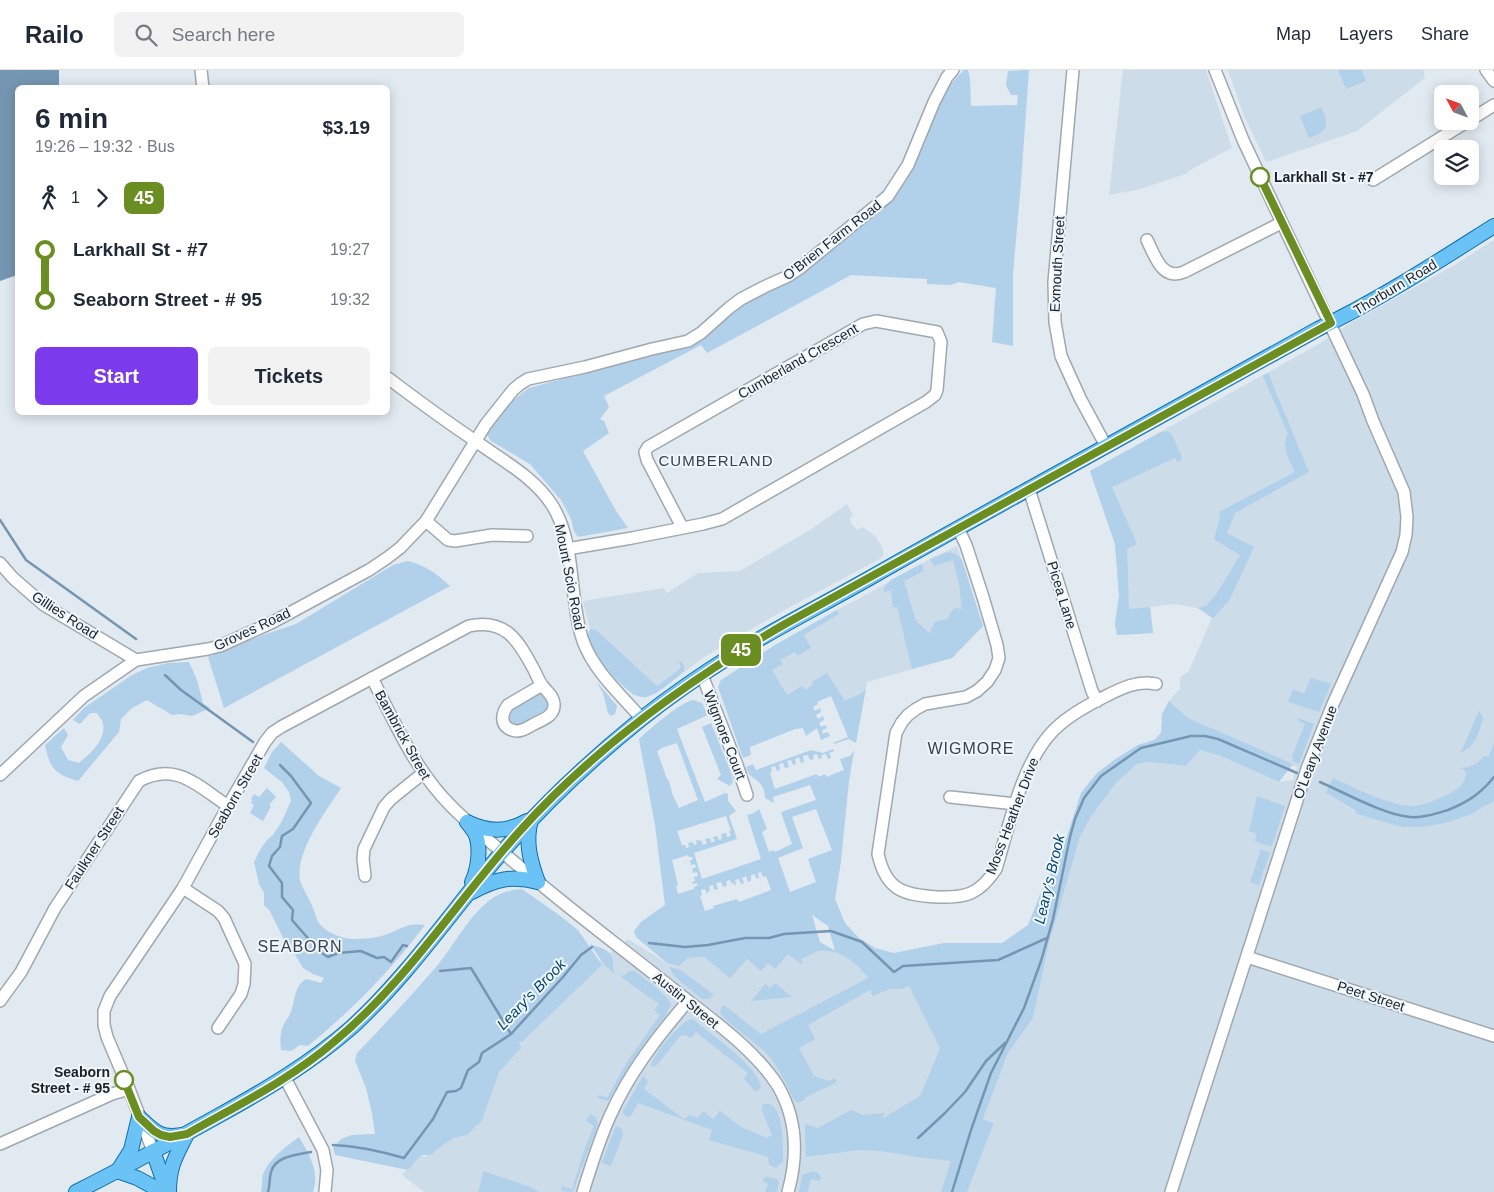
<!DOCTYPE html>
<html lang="en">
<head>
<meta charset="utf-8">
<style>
  :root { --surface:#fff; --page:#f2f2f3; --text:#1f2937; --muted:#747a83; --line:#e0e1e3; --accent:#7c3aed }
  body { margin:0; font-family:Helvetica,sans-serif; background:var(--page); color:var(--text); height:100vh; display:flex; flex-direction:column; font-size:19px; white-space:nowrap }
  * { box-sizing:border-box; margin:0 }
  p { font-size:16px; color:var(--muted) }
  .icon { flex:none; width:28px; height:28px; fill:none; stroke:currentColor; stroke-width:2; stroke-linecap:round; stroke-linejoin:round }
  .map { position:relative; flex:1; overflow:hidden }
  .drawer { position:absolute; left:15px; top:15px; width:375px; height:330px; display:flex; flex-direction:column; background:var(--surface); border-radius:8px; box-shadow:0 2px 12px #0003 }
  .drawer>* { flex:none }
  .badge { padding:0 10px; border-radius:8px; font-size:18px; line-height:32px }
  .needle { width:32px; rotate:311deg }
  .tools { position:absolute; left:1434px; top:15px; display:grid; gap:10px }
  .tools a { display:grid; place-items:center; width:45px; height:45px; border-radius:8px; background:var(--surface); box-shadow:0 2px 12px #0003; font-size:25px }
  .map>.badge { position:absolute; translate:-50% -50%; box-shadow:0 0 0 2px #fff }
  .legs { display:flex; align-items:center; gap:8px; height:55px; padding:0 20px; font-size:16px }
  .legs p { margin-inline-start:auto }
  .head { display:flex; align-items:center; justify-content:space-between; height:85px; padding:0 20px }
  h1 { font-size:28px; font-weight:600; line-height:38px }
  .action { display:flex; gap:10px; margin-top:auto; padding:10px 20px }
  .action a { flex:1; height:58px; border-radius:8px; background:var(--accent); color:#fff; font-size:20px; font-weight:600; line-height:58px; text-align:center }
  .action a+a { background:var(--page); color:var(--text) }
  ul { padding:0 20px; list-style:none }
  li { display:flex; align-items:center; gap:18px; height:50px; font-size:19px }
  li i { display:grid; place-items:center; width:8px; height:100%; margin:0 6px; background:currentColor }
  li i::after { content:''; width:12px; height:12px; margin:-6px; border:4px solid; border-radius:50%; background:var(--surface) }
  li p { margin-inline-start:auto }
  li:first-child i { background:linear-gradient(#0000 50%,currentColor 0) }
  li:last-child i { background:linear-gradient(currentColor 50%,#0000 0) }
  header { display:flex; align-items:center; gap:30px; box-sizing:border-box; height:70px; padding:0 25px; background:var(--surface); border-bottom:1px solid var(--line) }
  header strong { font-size:24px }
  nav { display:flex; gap:28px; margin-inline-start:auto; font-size:18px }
  .search { width:350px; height:45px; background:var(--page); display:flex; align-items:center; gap:12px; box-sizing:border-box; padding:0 18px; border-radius:8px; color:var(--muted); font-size:19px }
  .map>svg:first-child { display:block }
</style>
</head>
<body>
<header>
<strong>Railo</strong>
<div class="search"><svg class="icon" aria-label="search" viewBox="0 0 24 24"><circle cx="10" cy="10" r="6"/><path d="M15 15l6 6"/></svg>Search here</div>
<nav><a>Map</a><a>Layers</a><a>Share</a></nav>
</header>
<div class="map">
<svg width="1494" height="1122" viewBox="0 0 1494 1122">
  <rect width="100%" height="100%" fill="#e1e9f1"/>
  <g fill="#cddce9">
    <polygon points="1123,0 1206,0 1232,78 1188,101 1188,103 1140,119 1109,125"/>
    <polygon points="1228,0 1423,0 1425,8 1357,61 1266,92 1244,46"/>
    <polygon points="1494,170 1494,1122 967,1122 994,1053 983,1049 1008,983 1033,948 1049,873 1080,767 1090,748 1117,712 1137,694 1149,692 1186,696 1200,680 1221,686 1279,712 1293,710 1297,697 1188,648 1169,631 1180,619 1180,607 1188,602 1191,596 1212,548 1198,538 1175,534 1150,537 1153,563 1117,565 1115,554 1119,526 1115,474 1090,401 1319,274 1354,251 1453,196"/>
    <polygon points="847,434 853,445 850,448 851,453 857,460 863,457 875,466 881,475 883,480 883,486 876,491 779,543 704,587 655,624 647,627 633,625 614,606 595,583 588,565 590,559 583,531 664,518 667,523 698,503 740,501 810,460"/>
    <polygon points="957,476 983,556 952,588 867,612 859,653 834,615 795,637 756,587 837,540 860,528 930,489"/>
    <polygon points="628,869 667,893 679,896 688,888 778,883 820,872 836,881 969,916 940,978 920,1026 952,1091 941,1122 424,1122 402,1105 419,1084 425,1087 451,1067 495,1002 517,976 602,889"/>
  </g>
  <g fill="#b1d0ea" fill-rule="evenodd">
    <path d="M964 0H968L970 8 971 36 1017 35 1018 25H1011L1006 15 1008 1 1029 0 1021 112 1013 204V276L992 272 996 218 959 212 951 215 927 214V209L851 205 707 283 701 275 604 326 609 337 600 349 604 351 609 363 583 381 616 441 628 458 578 467 574 461 571 449 561 430 530 394 491 371 487 365C493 348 514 328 529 318L694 273C711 265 722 252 734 239L893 126C899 119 905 112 909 104 928 70 934 27 964 0Z"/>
    <polygon points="1338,0 1362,0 1366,11 1346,19"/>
    <path d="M1321 37C1330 54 1328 62 1309 68L1300 46Z"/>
    <path d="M1268 303 1309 402 1235 443 1227 463 1254 477 1229 531 1213 548 1198 538 1206 536 1217 523 1240 485 1214 469 1220 447 1219 442 1295 402C1289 390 1281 376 1288 364L1263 306Z"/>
    <polygon points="1167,361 1171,363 1182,387 1181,390 1177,392 1175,388 1112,417 1137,474 1127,479 1129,539 1150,537 1153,563 1117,565 1115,554 1119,526 1115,474 1090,401 1161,362"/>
    <polygon points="948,482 956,484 962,490 983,556 952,588 912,599 897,537 893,538 891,520 884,522 884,517 891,510 921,494 924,501 904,511 916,551 929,563 935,552 947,549 954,538 962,539 959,514 953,490 934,496 930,489"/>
    <path d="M408 491C425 495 437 504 450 516L224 638 208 587 263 565 296 554 393 495Z"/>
    <polygon points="837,540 839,544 804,565 811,578 798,586 795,582 780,590 783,594 772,600 787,625 802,616 805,620 813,615 812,612 827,603 845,631 862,623 866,618 856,673 849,669 834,674 833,673 848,667 831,626 817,632 818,634 813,637 815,641 820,638 821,642 816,645 818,649 823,646 824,650 819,653 821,657 825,655 827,658 822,660 823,664 828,662 830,666 821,670 817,658 806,666 803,658 795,659 750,677 751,685 743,688 718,617 721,610 775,575"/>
    <path d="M590 559 596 560 657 616 681 598 679 592 680 591 684 595V601C678 607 655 626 646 627 630 630 604 596 596 583 592 578 590 571 588 565Z"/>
    <path d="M189 592 197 610 203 633 210 638 192 646 180 644 172 645 147 630 132 638 121 649 119 662 78 711C54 704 50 698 45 675L64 658 68 665 61 677 68 690 79 693C91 683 106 670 103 653 102 650 99 646 97 643H90L80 654 73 650 84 638 132 605 147 598 168 593Z"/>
    <polygon points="1311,608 1331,614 1319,642 1288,632 1293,619 1304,624"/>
    <polygon points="596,611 617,636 615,644 611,646 608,643 603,623"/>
    <polygon points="542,615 553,641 520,661 508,658 504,640"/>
    <path d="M693 630 702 633 708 645 677 659 705 732 725 723 728 724V731L736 741 729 746 737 769 694 783 702 809 761 789 747 745 754 743 759 739 767 759 762 762 769 782 773 780 775 782 792 774 781 742 816 730 810 715 773 727 774 733 765 728C764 706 750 713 746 697L753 694 756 700 811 680 823 683 833 679 834 681 829 683 831 688 828 689 826 684 821 685 822 688 819 689 817 684 813 685 814 689 810 690 808 685 803 686 804 692 801 693 799 687 795 689 796 694 793 695 791 690 787 691 789 697 785 698 783 693 779 694 780 700 777 701 775 696 771 697 772 702 770 703 775 719 817 704 818 707 825 704 826 707 844 700 840 689 850 686 854 681 849 711 841 791 835 829 845 853 859 868 875 878 894 883 944 873H1002L1028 855 1040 825 1067 766 1081 723 1096 704 1114 690 1138 675 1154 670 1161 663 1162 644 1169 631 1188 648 1293 694 1279 712 1221 686 1200 680 1186 696 1149 692 1137 694 1117 712 1090 748 1080 767 1049 873 1033 948 1008 983 983 1049 994 1053 967 1122H941L951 1091 917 1087 881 1081 859 1080 806 1087 805 1065V1054L818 1058 851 1040 862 1045 885 1043 882 1049 920 1026 940 978 909 916 901 919H890L873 926 870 920 808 955 815 969 799 978 814 1006 829 1011 835 1008 837 1012 804 1028V1030L798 1033 794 1030C786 1013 776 992 762 979 748 967 732 957 720 943L721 938 724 935 761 964 868 908C857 892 836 876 815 882 811 884 806 887 801 889L803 892 801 894 788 884 775 899 768 893 761 901 747 889 730 908 704 887 688 888 679 896 667 893 636 867 634 861 641 852 665 835 655 755 639 669C650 659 679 633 693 630ZM677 673 698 730 679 738 671 721H672L668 709H667L657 681 664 677ZM816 739 832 780 808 789 816 812 790 822 778 788 803 778 792 747ZM726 746 731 761H729L731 766 727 767 726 763 721 764 722 769 719 770 717 766 713 767 715 772H711L710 768 705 769 707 773 703 775 701 770 699 771 698 770H696L697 774 694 775 693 772 688 773 689 777 686 778 685 775H682L677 761ZM688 785 689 787H692L693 789 690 791 691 795 695 794 696 797 692 799 693 803 697 802 698 806 694 807 695 811 692 812 693 814 697 813 698 815 694 817V819L678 824 676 816 678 815 672 790ZM761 802 763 807 766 806 771 820 739 832 737 829 713 836 714 838 705 841 700 826 702 825 701 820 705 819 707 824 708 823V821H710L709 816 713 815 714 820 718 819 716 813 721 812 723 817 727 816 726 811 730 810 732 814 734 813 735 816 736 815 735 810 739 809 741 814 744 813 742 808 746 806 748 812 751 811V805L754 804 757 809 759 808 758 803ZM812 845 828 856 835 881 820 872Z"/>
    <path d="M1479 641 1483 648C1480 660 1475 678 1461 682Z"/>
    <polygon points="1298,648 1314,654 1299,694 1293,691 1292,686 1305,654 1298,651"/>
    <polygon points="711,653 732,705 733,712 730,716 717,709 721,705 702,657"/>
    <path d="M281 672 319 706 341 718C326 741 295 782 300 810 302 818 310 830 313 838 315 842 316 848 318 852 325 862 340 868 352 869 363 869 375 868 385 865 403 859 404 853 425 855 391 900 352 940 308 976L300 975 291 981 281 980C280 972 280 964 283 956 285 951 289 947 291 942 295 931 294 916 306 909L321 913 324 908 313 904 303 898 293 881 284 870 270 841 264 835V823L259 814 254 792 260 780 267 770 273 765 282 751 291 731 289 722 282 712 264 698 272 682Z"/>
    <path d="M1494 673V731L1469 745 1445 753 1422 757H1402L1357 744 1354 739 1326 723 1333 708C1353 717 1391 737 1414 736 1425 735 1438 729 1447 725 1457 720 1466 714 1466 702L1463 699 1458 698C1469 698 1477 695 1484 686L1488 687Z"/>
    <polygon points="267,718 276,727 269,735 271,736 263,751 250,743 254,735 251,733 252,731 251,729 254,724 259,727"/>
    <polygon points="1257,726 1285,736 1272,776 1268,776 1254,771 1257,764 1249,761"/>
    <polygon points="1261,779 1270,783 1264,801 1262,801 1263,803 1259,815 1250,812"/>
    <path d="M522 819 559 845 578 860 602 895 528 966 522 972H519L521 978 499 1002 482 1050 467 1065 453 1068 430 1085H421L408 1100 335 1085 333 1078 341 1069 352 1065 375 1064 372 1043 366 1018 355 991 357 983C384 955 411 926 437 896 455 874 467 848 490 830 499 823 510 820 522 819Z"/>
    <path d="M590 874C598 877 613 880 613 891 613 898 612 897 615 904L605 896Z"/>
    <polygon points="669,897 679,899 714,925 708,929 702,929 675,907"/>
    <path d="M630 901H635C645 910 665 922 671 934L666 945 641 978 608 1031 598 1028 599 1025 607 1028 627 992 660 945 654 940 659 934 621 907Z"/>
    <polygon points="775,913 792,927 751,931 765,914 770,918"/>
    <path d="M691 949 695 951C713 966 756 995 761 1016L759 1020 755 1021 744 1009 748 1003 696 962 691 968 685 965 680 966 658 994 653 997 651 996C652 986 680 952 691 949Z"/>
    <path d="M643 1006 647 1010 648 1012 644 1019 684 1049 690 1045 698 1048 703 1041 713 1049 720 1041 741 1057 767 1068 772 1065 762 1041V1036L764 1034C785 1031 783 1078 783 1092L776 1098 769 1095 768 1087 709 1070 712 1060 638 1033 630 1047 626 1046 623 1044V1041Z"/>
    <polygon points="590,1044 596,1047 598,1054 574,1119 571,1122 561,1121 562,1116 572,1119 584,1081 594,1056 586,1051"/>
    <polygon points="617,1056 622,1059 623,1065 611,1096 604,1094 602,1092 615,1058"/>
    <path d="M299 1067C309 1084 320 1102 313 1122H261C263 1116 261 1107 264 1102 271 1087 287 1076 299 1067Z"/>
    <polygon points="484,1101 530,1117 539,1122 478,1122"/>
    <path d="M812 1101C817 1102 820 1103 821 1109L819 1111 811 1109 808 1122H799L802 1105Z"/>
    <polygon points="767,1107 777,1109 779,1112 777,1122 765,1122 768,1114 763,1111 764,1108"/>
  </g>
  <polygon fill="#7596b2" points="0,0 59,0 59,17 18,18 17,205 0,211"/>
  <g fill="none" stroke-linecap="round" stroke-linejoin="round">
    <g stroke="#7596b2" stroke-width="2.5">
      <polyline points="0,450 26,490 136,569"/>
      <polyline points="165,605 181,620 253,672"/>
      <polyline points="280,695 291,706 311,733 293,759 282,766 280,777 272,786 269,796 282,813 282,827 293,840 292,850 320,882 328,887 338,883 361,881 377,888 384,887 391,892 403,875 407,876"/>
      <path d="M1320 712C1345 723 1385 745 1410 747 1423 748 1435 744 1448 740 1468 732 1480 724 1494 707"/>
      <polyline points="649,873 685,877 708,875 745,868 769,868 784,864 831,861 862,872 894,902 903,896 998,890 1047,868"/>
      <polyline points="440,901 471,898 511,964"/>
      <polyline points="918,1068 945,1043 965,1022 986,991 1005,973"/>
      <path d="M333 1075C358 1076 380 1081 404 1088L433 1049 447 1022 456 1021 461 1018 468 1000 479 992 482 983 511 964 563 907 581 885 592 877"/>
      <path d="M268 1122C270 1116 269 1109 271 1102 275 1086 297 1085 311 1082"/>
      <polyline points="952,1122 971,1060 991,1003 1024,938 1041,891 1053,849 1070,767 1075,749 1084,728 1101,706 1141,678 1191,666 1205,666 1218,669 1297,703"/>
    </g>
    <defs>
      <g id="minor">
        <polyline points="201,0 203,18"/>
        <polyline points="1073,0 1054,212 1055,252 1061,286 1080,328 1106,376"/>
        <polyline points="1486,0 1494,11"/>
        <polyline points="1470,50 1494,35"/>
        <polyline points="1373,110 1468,51"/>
        <path d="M1147 170C1155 186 1162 211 1184 202L1281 153"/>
        <path d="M388 308C417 330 447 352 477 372 503 391 534 407 552 435 577 475 568 527 583 571 594 601 621 625 642 649"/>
        <polyline points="1029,419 1092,621 1097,631"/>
        <polyline points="426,451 448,470 455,471 492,465 527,466"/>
        <path d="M958 458 966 475 983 527 997 575 999 588 995 600 987 612 977 621 966 627 925 634 916 639 908 645 902 652 896 663 878 784C886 820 903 825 937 827 965 828 979 825 996 799 1009 757 1021 695 1052 662 1066 647 1084 637 1102 628 1120 619 1136 610 1156 614"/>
        <polyline points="567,479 632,468 703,454 722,449 926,332 935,325 937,320 941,272 937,262 876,251 863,254 648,377 645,382 647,390 682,457"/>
        <polyline points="0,493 13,508 44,535 136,590"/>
        <polyline points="702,605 737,695 747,725"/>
        <path d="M372 608C395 653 415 700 451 736 478 763 508 787 537 811 581 848 628 883 673 919 708 947 754 978 778 1016 797 1049 798 1086 788 1122"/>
        <polyline points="0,705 84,626 136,590 208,579 220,576 273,552 369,500 387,488 400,478 426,451 486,354 513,320 520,314 528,309 585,297 652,279 688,271 701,263 729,238 741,229 764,217 786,207 800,198 888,126 908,95 934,32 947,7 953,0"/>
        <polyline points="950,727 1016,734"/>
        <polyline points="365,806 363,789 364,779 384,737 391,729 422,704"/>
        <polyline points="183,818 218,841 224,848 245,894 244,914 241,924 218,958"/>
        <polyline points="1247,887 1494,966"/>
        <path d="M0 931 21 902 55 838 139 711C176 691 198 716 228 736"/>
        <polyline points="285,1008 323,1080 327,1100 325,1122"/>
        <polyline points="0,1074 112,1024 129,1019"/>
        <path d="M153 1081 129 1019 107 967 104 955V941L110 926 183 818 228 736 265 672 272 663 281 657 469 556C505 548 518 570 533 598 536 603 538 610 542 615 546 621 554 626 554 634 555 646 542 650 534 654 527 658 520 663 512 660 500 656 501 644 508 635L542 615"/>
        <path d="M583 1122C591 1096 599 1070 610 1046 629 1003 658 966 688 931"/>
        <polyline points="1171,1122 1308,696 1333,634 1402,482 1406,465 1407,447 1404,422 1373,351 1363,324 1243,70 1215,0"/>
      </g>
      <g id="major">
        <path d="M531 750C525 771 530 791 538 812"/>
        <path d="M467 752C470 756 474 761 476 765 481 779 478 800 472 812"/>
        <path d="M467 752C488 762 506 763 527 751"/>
        <path d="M472 822C495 809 513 805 538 812"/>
        <path d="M139 1047C154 1061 160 1069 181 1065"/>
        <polyline points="153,1081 166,1118"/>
        <polyline points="119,1099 131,1080 139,1047"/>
        <polyline points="117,1101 137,1108 163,1122"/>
        <path d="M76 1122C124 1098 171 1072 218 1046 265 1020 311 993 352 957 401 912 440 858 482 806 529 748 582 697 640 650 670 626 702 604 734 584 778 557 824 534 868 509 924 477 980 446 1036 415 1130 363 1224 311 1318 259 1379 230 1437 192 1494 156"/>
        <path d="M169 1122C169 1096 176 1086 187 1064"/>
      </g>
    </defs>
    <use href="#minor" stroke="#a0a8af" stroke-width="14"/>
    <use href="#major" stroke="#1070a6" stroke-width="16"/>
    <use href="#minor" stroke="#fff" stroke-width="11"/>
    <use href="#major" stroke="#6bc2f4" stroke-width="14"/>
  </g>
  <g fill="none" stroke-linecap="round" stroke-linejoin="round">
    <defs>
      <path id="line-1" d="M124 1010 139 1047 154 1061 161 1065 170 1067 187 1064C238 1035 291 1009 335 971 407 911 457 831 519 762 594 678 687 611 785 554L1331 253 1260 107"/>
    </defs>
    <use href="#line-1" stroke="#fff" stroke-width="11"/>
    <use href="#line-1" stroke="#6b8e23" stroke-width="8"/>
  </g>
  <g fill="#fff" stroke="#6b8e23" stroke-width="2.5">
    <circle cx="1260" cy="107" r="9"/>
    <circle cx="124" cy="1010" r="9"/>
  </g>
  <g text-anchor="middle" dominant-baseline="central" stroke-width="4" stroke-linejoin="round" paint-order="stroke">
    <g font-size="14" font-weight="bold" fill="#1e2124" stroke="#eef7fe" text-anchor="start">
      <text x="1274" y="107">Larkhall St - #7</text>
      <text x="110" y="1002" text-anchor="end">Seaborn<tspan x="110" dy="16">Street - # 95</tspan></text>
    </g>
    <g font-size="14" fill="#1e2124" stroke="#eef7fe">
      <text transform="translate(832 170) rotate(-38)">O'Brien Farm Road</text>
      <text transform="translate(1057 194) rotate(-87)">Exmouth Street</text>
      <text transform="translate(1395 217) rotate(-31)">Thorburn Road</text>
      <text transform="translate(798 291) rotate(-30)">Cumberland Crescent</text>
      <text transform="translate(570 507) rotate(79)">Mount Scio Road</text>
      <text transform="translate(1062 525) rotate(73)">Picea Lane</text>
      <text transform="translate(65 545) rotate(33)">Gillies Road</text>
      <text transform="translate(252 559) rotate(-25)">Groves Road</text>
      <text transform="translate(403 665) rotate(61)">Bambrick Street</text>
      <text transform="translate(725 665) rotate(69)">Wigmore Court</text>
      <text transform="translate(1315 682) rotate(-69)">O'Leary Avenue</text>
      <text transform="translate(235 726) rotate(-60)">Seaborn Street</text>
      <text transform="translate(1012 746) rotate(-69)">Moss Heather Drive</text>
      <text transform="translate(94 778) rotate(-57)">Faulkner Street</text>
      <text transform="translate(1371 926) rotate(18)">Peet Street</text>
      <text transform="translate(686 930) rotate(39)">Austin Street</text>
    </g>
    <g font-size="15" letter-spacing="1" fill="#3b4248" stroke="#eef7fe">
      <text x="716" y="390">CUMBERLAND</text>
    </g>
    <g font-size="15" font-style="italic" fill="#084368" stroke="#eef7fe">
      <text transform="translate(1049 809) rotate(-77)">Leary's Brook</text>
      <text transform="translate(531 924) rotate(-46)">Leary's Brook</text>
    </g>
    <g font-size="16" letter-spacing="1" fill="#3b4248" stroke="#eef7fe">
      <text x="971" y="678">WIGMORE</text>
      <text x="300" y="876">SEABORN</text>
    </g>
  </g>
</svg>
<div class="tools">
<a><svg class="needle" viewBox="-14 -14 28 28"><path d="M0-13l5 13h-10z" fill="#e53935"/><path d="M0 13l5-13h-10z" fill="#747a83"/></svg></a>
<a><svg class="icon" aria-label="layers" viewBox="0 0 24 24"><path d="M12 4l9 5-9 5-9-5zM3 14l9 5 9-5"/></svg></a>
</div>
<b class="badge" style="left:741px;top:580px;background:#6b8e23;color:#fff">45</b>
<section class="drawer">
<div class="head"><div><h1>6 min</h1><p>19:26 – 19:32 · Bus</p></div><b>$3.19</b></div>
<div class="legs"><svg class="icon" aria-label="walk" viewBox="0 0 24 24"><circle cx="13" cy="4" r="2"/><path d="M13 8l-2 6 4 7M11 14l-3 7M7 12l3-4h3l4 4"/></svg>1<svg class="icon" aria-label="forward" viewBox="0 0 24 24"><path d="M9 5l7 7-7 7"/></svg><b class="badge" style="background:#6b8e23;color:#fff">45</b></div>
<ul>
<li><i style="color:#6b8e23"></i><b>Larkhall St - #7</b><p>19:27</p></li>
<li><i style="color:#6b8e23"></i><b>Seaborn Street - # 95</b><p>19:32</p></li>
</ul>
<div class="action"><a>Start</a><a>Tickets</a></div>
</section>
</div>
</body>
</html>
